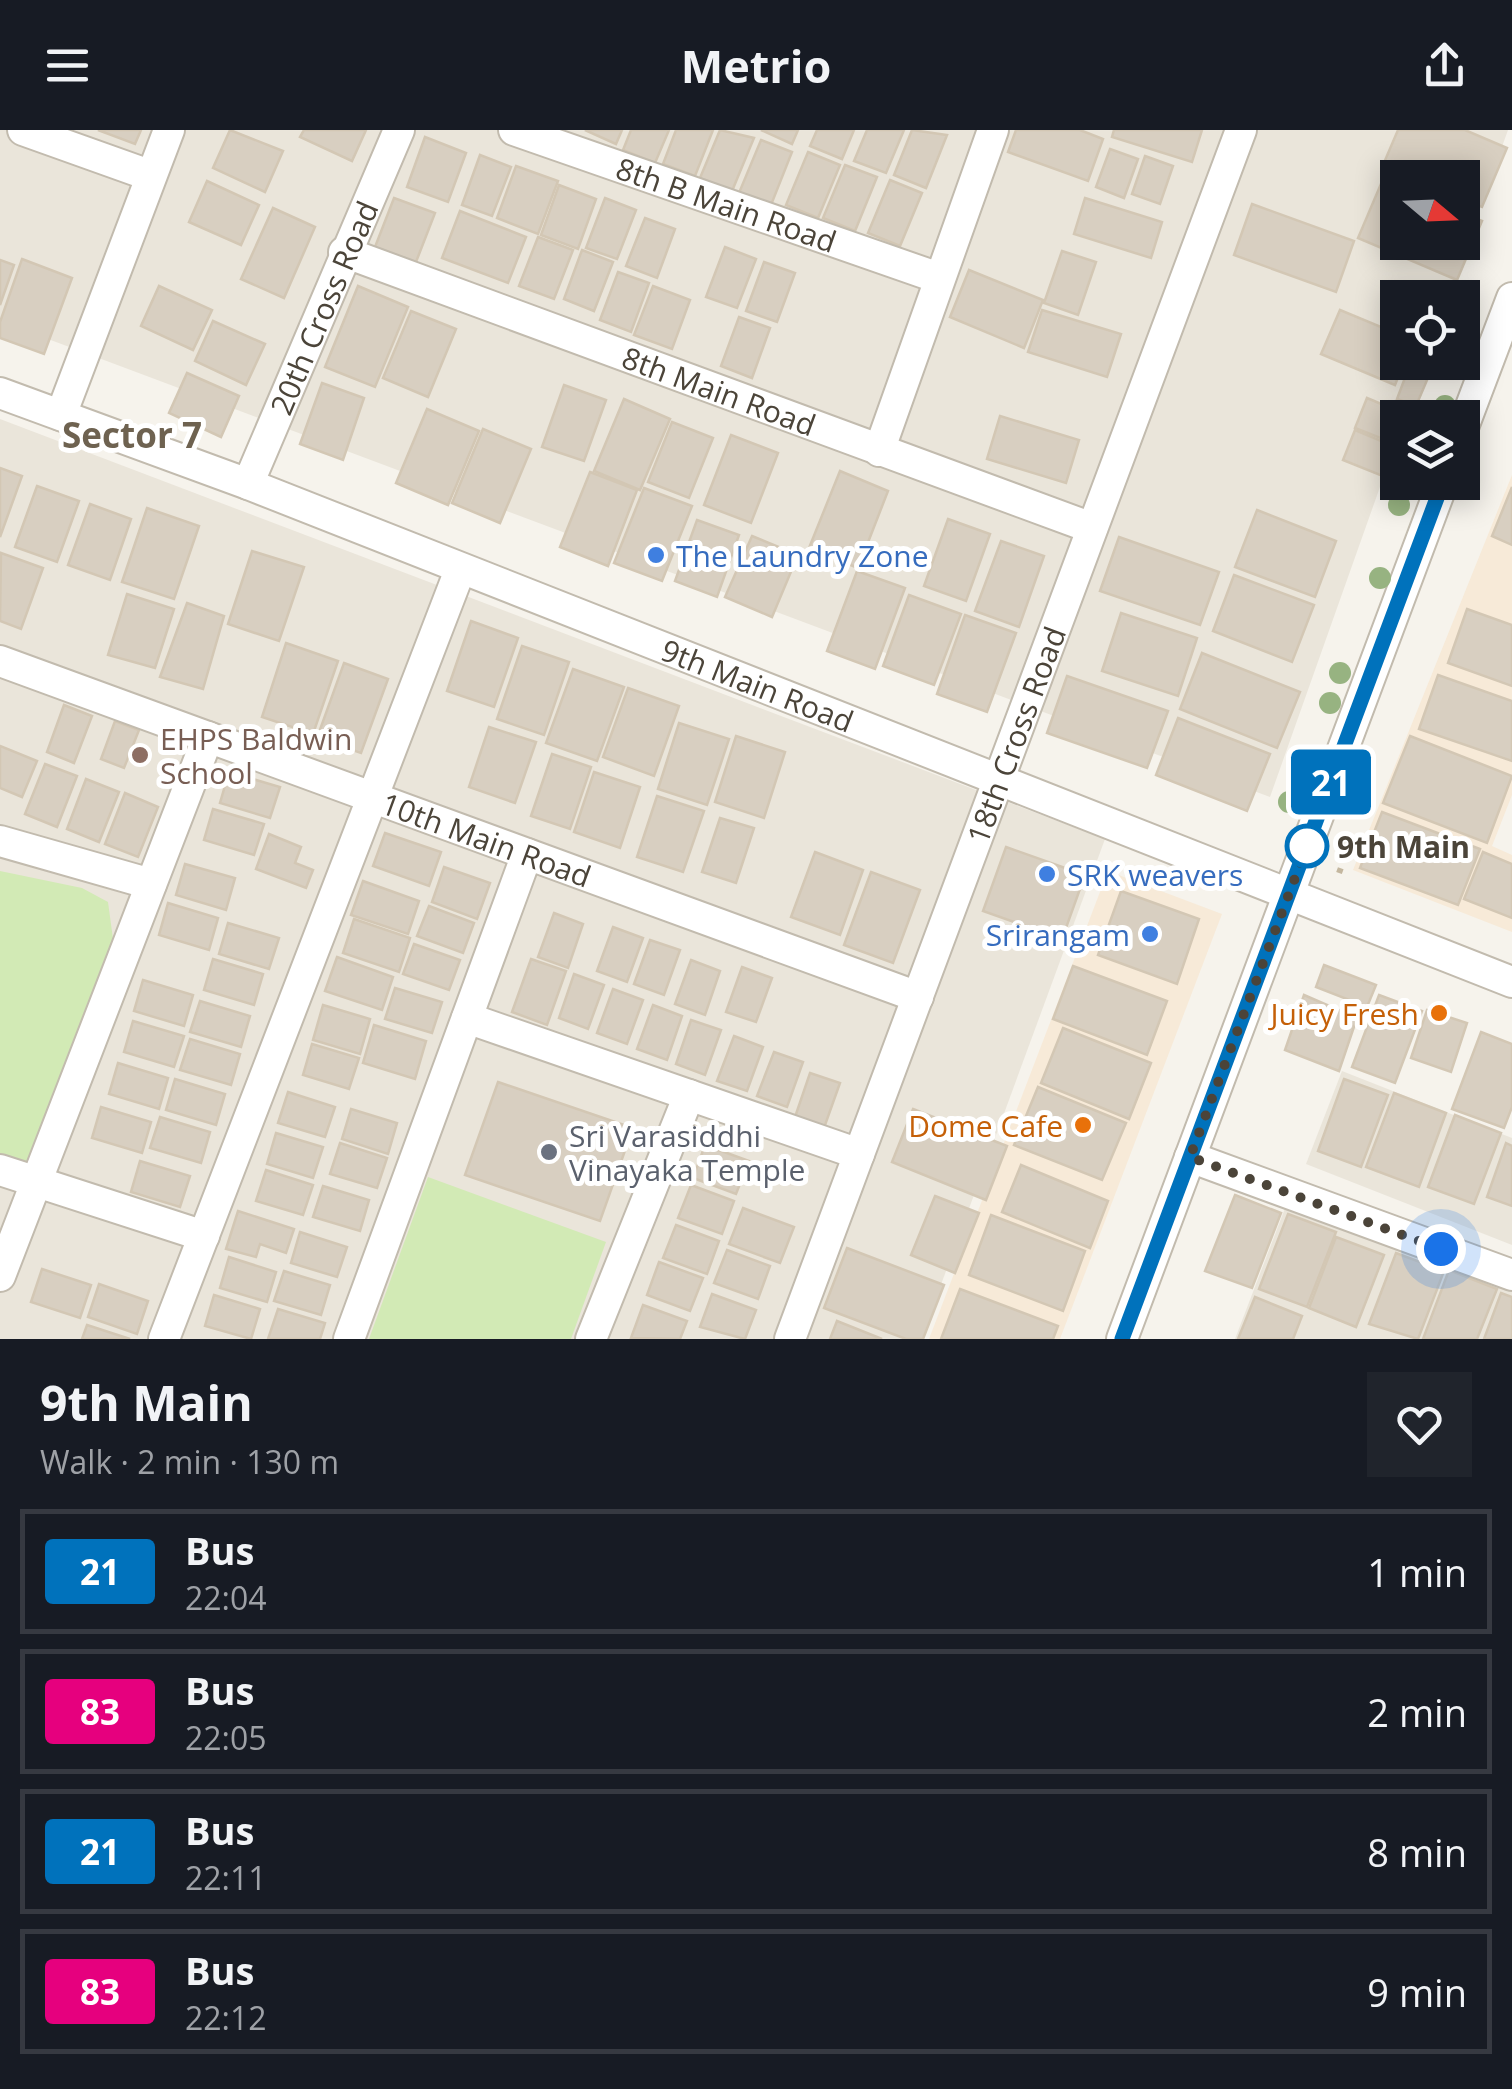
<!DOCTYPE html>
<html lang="en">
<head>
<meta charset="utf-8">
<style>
  :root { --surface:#171b24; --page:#20242c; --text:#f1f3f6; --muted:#9ea1a6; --line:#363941 }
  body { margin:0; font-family:"Open Sans",sans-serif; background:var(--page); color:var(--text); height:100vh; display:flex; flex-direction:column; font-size:38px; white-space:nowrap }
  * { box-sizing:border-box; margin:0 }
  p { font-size:32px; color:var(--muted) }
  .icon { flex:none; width:55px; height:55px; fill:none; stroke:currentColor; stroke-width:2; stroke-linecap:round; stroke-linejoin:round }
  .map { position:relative; height:1209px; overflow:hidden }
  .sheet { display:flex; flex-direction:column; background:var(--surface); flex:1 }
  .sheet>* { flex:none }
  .badge { padding:0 20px; border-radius:8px; font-size:35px; line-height:65px }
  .needle { width:65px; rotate:109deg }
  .controls { position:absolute; left:1380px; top:30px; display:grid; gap:20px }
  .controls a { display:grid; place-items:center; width:100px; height:100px; border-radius:0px; background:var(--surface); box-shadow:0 5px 25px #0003; font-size:50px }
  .you { position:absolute; width:50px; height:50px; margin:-25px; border:8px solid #fff; border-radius:50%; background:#1a73e8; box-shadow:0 0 0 15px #1a73e833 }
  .map>.badge { position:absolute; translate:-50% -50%; box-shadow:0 0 0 5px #fff }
  .round { display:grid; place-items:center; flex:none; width:105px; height:105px; border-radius:0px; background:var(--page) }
  .head { display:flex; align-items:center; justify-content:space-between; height:170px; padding:0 40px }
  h1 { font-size:48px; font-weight:700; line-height:75px }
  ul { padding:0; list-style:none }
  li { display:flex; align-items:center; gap:30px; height:125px; margin:0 20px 15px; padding:0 20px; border:5px solid var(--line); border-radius:0px }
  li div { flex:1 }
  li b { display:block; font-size:38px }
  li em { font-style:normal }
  li .badge { min-width:110px; font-weight:700; text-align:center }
  header { display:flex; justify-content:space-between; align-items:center; height:130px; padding:0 40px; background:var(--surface); font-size:45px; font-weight:700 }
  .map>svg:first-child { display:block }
</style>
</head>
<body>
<header><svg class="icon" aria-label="menu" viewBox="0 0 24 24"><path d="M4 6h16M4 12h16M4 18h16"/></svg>Metrio<svg class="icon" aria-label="share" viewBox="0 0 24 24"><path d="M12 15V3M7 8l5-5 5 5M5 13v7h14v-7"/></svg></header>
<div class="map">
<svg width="1512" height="1209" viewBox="0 0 1512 1209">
  <rect width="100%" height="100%" fill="#f6f3ec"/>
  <g fill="#eae5da" fill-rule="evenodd">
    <path d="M0 0H1508L1448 167 1398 168V232L1425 233 1405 287 1398 288 1397 309 1270 667 0 191ZM1398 48H1462V112H1398Z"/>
    <polygon points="0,289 1105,709 921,1209 0,1209"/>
    <polygon points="1342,941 1512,1008 1512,1115 1306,1034"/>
    <polygon points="1287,1073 1512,1158 1512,1209 1235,1209"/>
  </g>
  <g fill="#f7ead8">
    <polygon points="1512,345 1512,665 1492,716 1512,725 1512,802 1353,740"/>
    <polygon points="1108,741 1222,784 1060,1209 929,1209"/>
  </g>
  <g fill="#d2eab5">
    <polygon points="0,741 82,758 108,772 113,809 27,1034 0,1025"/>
    <polygon points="428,1047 606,1112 571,1209 369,1209"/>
  </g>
  <g fill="#d8cfc1" stroke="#d3c7b4" stroke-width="2.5">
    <polygon points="98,0 141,0 135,14"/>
    <polygon points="230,0 283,21 265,62 213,38"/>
    <polygon points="304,0 366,0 352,31 300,7"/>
    <polygon points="585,0 622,0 616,14"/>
    <polygon points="631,0 669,0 655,33 623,20"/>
    <polygon points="676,0 713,0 695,46 663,34"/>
    <polygon points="720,0 754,8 732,61 700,48"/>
    <polygon points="761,0 798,0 792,14"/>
    <polygon points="817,0 854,0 842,29 810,16"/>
    <polygon points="867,0 904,0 886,43 854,31"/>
    <polygon points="912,0 947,5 926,58 894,45"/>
    <polygon points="1016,0 1080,0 1103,9 1088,51 1008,22"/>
    <polygon points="1114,0 1202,0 1192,32 1112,7"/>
    <polygon points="1398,0 1465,0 1507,18 1482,77 1462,69 1462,48 1412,48 1383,35"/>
    <polygon points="425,7 466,23 448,72 407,57"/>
    <polygon points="761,10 792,22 771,75 739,63"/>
    <polygon points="1110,19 1138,29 1124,68 1096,57"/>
    <polygon points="808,22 840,35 818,88 786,75"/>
    <polygon points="480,25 511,37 492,86 462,75"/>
    <polygon points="1145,26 1173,36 1160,74 1132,64"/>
    <polygon points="845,35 877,47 855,101 823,88"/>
    <polygon points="516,36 558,51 538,104 497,88"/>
    <polygon points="1383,49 1398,55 1398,112 1462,112 1462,83 1482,91 1457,150 1358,108"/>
    <polygon points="890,50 922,63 900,116 868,103"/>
    <polygon points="207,51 259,75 241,115 189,92"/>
    <polygon points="559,55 596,69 578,119 541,105"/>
    <polygon points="394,68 435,83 416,132 375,117"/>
    <polygon points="605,68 636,80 617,129 586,118"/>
    <polygon points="1085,68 1162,92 1151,128 1074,104"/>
    <polygon points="1252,74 1354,111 1336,162 1234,125"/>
    <polygon points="273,78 315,97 284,168 241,149"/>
    <polygon points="460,81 526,107 508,153 442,128"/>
    <polygon points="645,88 675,99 657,148 626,136"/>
    <polygon points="538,107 573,120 554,169 519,156"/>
    <polygon points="725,117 756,129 737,178 706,167"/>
    <polygon points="582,120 613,132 594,181 564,169"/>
    <polygon points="1062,121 1096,132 1078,185 1044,173"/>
    <polygon points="22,129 72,148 44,224 0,208 0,192"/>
    <polygon points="0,130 14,135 0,175"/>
    <polygon points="764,132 795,143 777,192 746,181"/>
    <polygon points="969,140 1043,170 1024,218 950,187"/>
    <polygon points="618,142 649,153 631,202 600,190"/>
    <polygon points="159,156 212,180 193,220 141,196"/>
    <polygon points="358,156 408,177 375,257 325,237"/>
    <polygon points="653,156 690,170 672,219 634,205"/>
    <polygon points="1042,180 1121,204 1107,247 1028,222"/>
    <polygon points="1340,180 1398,204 1398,232 1404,232 1395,255 1321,224"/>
    <polygon points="411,181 456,199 428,267 383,248"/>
    <polygon points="739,187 770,198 752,248 721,236"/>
    <polygon points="213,191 265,214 246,255 195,231"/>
    <polygon points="1411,232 1433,236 1416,276 1397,269"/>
    <polygon points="187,243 239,266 221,307 169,283"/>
    <polygon points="322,253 364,268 343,330 300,314"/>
    <polygon points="564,255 606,270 584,331 542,317"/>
    <polygon points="1367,268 1410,286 1398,288 1398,315 1355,298"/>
    <polygon points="624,269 670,289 640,360 594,341"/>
    <polygon points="427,279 479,301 448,375 396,353"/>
    <polygon points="1000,286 1079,310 1066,353 987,329"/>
    <polygon points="672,292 713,308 689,368 648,352"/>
    <polygon points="483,299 531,319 500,393 452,373"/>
    <polygon points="1355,300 1398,318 1385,347 1343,330"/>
    <polygon points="731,305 778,323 751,393 704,375"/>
    <polygon points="0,338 22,346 0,407"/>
    <polygon points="840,341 888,361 858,438 809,418"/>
    <polygon points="590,342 637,360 608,436 560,417"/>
    <polygon points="37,356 79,371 57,432 15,417"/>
    <polygon points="1512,357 1512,415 1492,406"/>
    <polygon points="644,358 692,376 662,451 614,433"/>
    <polygon points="90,374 131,389 110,450 68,435"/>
    <polygon points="147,378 199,396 174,469 122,452"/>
    <polygon points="1257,380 1336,411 1315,467 1235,437"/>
    <polygon points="948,389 990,404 966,471 924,456"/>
    <polygon points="697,390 739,405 717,467 675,451"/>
    <polygon points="752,406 798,425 772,487 725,467"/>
    <polygon points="1119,407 1219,442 1200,495 1100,461"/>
    <polygon points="1001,411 1044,426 1019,497 975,481"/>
    <polygon points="252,421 304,437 279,511 228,494"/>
    <polygon points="1,423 43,438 21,499 0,491"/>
    <polygon points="857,441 905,458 875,539 827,521"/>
    <polygon points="1234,445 1314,475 1292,532 1213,501"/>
    <polygon points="127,464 174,479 155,538 108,525"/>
    <polygon points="909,465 961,484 934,555 883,536"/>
    <polygon points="187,473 224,486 203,559 160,547"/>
    <polygon points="1467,479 1512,495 1512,556 1448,533"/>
    <polygon points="1121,483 1197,508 1178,566 1102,541"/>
    <polygon points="965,485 1016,503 987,582 937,564"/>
    <polygon points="471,491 518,508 494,577 447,561"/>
    <polygon points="286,513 338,531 313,604 262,587"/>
    <polygon points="522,516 569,532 544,605 497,589"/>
    <polygon points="1202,523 1300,562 1277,618 1180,579"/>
    <polygon points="344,533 388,549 361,623 317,608"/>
    <polygon points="573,539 624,557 597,631 546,613"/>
    <polygon points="1438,545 1512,571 1512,631 1419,599"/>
    <polygon points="1067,546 1168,581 1147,638 1047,603"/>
    <polygon points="628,558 679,576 654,646 603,627"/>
    <polygon points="64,575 92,586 74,633 47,622"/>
    <polygon points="1178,588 1270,624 1247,681 1156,645"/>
    <polygon points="115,591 139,600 124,638 101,629"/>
    <polygon points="679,593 729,609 707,675 658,659"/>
    <polygon points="489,597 536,612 515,673 469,657"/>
    <polygon points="736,606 785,622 764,688 715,672"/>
    <polygon points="1410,606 1512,646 1487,713 1383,673"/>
    <polygon points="0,616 37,631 22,667 0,658"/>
    <polygon points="552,624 591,637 570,699 531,686"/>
    <polygon points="45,634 77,646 57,697 25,684"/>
    <polygon points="229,642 280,657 270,688 220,673"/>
    <polygon points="594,642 640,657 620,718 574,702"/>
    <polygon points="86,649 119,662 99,712 67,699"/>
    <polygon points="125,663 158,677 138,727 105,714"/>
    <polygon points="657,666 704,681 683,742 637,727"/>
    <polygon points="213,679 264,694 254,725 204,710"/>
    <polygon points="1382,682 1480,719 1458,775 1360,738"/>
    <polygon points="720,688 754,698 736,753 702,742"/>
    <polygon points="385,703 441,722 429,756 373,736"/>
    <polygon points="269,704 301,717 295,733 313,740 306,758 256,739"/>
    <polygon points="1006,717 1085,745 1062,809 983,781"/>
    <polygon points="815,722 863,740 840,805 791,787"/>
    <polygon points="1483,722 1512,734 1512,788 1464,769"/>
    <polygon points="185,734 235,748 226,780 176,765"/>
    <polygon points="444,737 490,753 477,789 432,772"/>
    <polygon points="871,742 920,760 893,833 844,815"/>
    <polygon points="363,751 419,771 408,804 351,785"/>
    <polygon points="1121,761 1199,789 1177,854 1098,825"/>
    <polygon points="168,773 218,788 209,820 159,805"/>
    <polygon points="429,776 474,793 463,823 417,806"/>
    <polygon points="554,783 583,794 568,838 538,827"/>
    <polygon points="354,789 410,808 399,842 343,823"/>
    <polygon points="228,793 279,808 269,839 219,824"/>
    <polygon points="613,797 643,808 627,852 597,841"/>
    <polygon points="650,810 680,820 664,865 634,854"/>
    <polygon points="414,814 460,830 449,860 403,844"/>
    <polygon points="337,827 393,847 382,880 325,861"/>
    <polygon points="213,829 263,844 254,875 204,860"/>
    <polygon points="531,829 566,841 547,895 512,882"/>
    <polygon points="691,830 720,841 705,885 675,874"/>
    <polygon points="1324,835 1376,855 1367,877 1316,857"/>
    <polygon points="1073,836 1167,871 1147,925 1053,889"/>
    <polygon points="742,837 772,848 756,892 726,882"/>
    <polygon points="574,844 604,855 588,899 559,888"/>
    <polygon points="143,850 193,865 184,896 134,881"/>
    <polygon points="395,858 442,872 432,903 385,889"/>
    <polygon points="613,859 643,870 627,914 597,903"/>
    <polygon points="1304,865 1357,888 1339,941 1285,920"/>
    <polygon points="1379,865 1422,881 1395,953 1352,937"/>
    <polygon points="200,871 250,886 241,917 190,902"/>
    <polygon points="323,875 370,889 360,924 313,910"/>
    <polygon points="653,875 682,886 667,930 637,919"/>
    <polygon points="1427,880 1467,893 1451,942 1411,928"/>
    <polygon points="691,890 721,900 705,945 676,934"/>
    <polygon points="133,891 184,906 174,937 124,922"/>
    <polygon points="374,895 426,911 415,949 363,933"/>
    <polygon points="1063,898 1151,933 1129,989 1041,953"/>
    <polygon points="1481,902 1512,914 1512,977 1504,998 1452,979"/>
    <polygon points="734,906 763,917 747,961 717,951"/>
    <polygon points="190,909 240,924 231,955 180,940"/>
    <polygon points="312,914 359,928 349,959 303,945"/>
    <polygon points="774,922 803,932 787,977 757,966"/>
    <polygon points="118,933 168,948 159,979 109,964"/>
    <polygon points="810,943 840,953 824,998 795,987"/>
    <polygon points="175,949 225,964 216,995 166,980"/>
    <polygon points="1344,949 1388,965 1361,1037 1318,1021"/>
    <polygon points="498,952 633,998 600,1091 465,1045"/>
    <polygon points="1038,957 1126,993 1102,1050 1014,1015"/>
    <polygon points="288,962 335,977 325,1007 278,993"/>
    <polygon points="1394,963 1446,983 1419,1057 1366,1037"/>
    <polygon points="101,977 151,992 142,1023 92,1008"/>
    <polygon points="351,979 397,993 388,1024 342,1009"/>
    <polygon points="913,979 1007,1016 986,1070 892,1032"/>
    <polygon points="1455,985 1501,1003 1474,1074 1428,1057"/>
    <polygon points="160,987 210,1002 201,1033 150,1018"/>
    <polygon points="276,1003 323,1017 313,1048 267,1034"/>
    <polygon points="340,1013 387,1028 377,1058 330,1044"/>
    <polygon points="1506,1013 1512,1016 1512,1076 1487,1067"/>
    <polygon points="705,1015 749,1031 736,1064 693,1048"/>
    <polygon points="140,1031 190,1046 180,1077 131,1062"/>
    <polygon points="1021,1035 1108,1071 1090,1118 1002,1082"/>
    <polygon points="266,1040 313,1055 303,1085 256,1071"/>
    <polygon points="691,1055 734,1071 722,1104 678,1088"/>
    <polygon points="323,1056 369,1070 360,1101 313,1087"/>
    <polygon points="1235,1065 1281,1083 1252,1158 1205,1141"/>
    <polygon points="935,1066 979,1083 955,1143 911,1125"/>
    <polygon points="743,1078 794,1097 780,1133 729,1114"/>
    <polygon points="238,1081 294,1099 286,1123 260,1114 256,1127 226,1119"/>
    <polygon points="1288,1084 1336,1102 1307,1177 1259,1159"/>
    <polygon points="991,1085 1085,1121 1063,1181 969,1145"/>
    <polygon points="676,1095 719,1111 707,1144 663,1128"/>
    <polygon points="300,1102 347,1117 337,1147 291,1133"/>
    <polygon points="1336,1107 1384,1125 1356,1197 1309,1178"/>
    <polygon points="847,1118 944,1155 923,1209 906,1209 824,1178"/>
    <polygon points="727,1120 770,1136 758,1169 714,1153"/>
    <polygon points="1396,1123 1444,1141 1418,1209 1369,1194"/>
    <polygon points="229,1127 276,1142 267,1172 220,1158"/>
    <polygon points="659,1132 703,1148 690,1181 647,1165"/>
    <polygon points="42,1139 91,1155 80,1188 31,1172"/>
    <polygon points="1449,1140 1497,1159 1477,1209 1423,1209"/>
    <polygon points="284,1141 330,1155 321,1185 274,1171"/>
    <polygon points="99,1154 148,1171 137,1204 88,1187"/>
    <polygon points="960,1159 1058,1196 1053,1209 941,1209"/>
    <polygon points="1501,1163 1512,1167 1512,1209 1484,1209"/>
    <polygon points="712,1164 756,1180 745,1209 700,1197"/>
    <polygon points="214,1165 260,1179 251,1209 205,1196"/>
    <polygon points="1255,1167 1302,1186 1293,1209 1238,1209"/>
    <polygon points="643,1175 687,1191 680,1209 631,1208"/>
    <polygon points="278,1179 325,1193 320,1209 268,1209"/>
    <polygon points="837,1191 882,1209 830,1209"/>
    <polygon points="87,1195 130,1209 82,1209"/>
  </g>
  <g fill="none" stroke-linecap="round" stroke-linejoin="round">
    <defs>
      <g id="minor">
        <polyline points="23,0 149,45"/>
        <path id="s1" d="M514 0 939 148"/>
        <path id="s2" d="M344 122 1092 398"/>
        <path id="s3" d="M0 263 248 354 1512 852"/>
        <polyline points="61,285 169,0"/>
        <polyline points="1462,300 1512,168"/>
        <polyline points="879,321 993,0"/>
        <path id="s4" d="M248 354 399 0"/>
        <path id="s5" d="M0 531 918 867"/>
        <polyline points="0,711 151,754"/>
        <polyline points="467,888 859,1024"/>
        <polyline points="1190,1027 1512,1145"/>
        <polyline points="0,1040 204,1106"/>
        <polyline points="0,1146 208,607"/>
        <polyline points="164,1209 460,440"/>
        <polyline points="349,1209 527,724"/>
        <polyline points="591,1209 689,965"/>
        <path id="s6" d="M790 1209 1241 0"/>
        <polyline points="1122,1209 1443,352"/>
      </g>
    </defs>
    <use href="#minor" stroke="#c2bbae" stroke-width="34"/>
    <polyline stroke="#c4b79f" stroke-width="6" stroke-dasharray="5 5" stroke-linecap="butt" points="1339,743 1342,735"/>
    <use href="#minor" stroke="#fff" stroke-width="30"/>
  </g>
  <g fill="#97b381">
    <circle cx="1445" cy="276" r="11"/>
    <circle cx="1399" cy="375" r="11"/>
    <circle cx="1380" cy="448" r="11"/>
    <circle cx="1340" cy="543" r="11"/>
    <circle cx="1330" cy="573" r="11"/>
    <circle cx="1289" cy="672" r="11"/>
  </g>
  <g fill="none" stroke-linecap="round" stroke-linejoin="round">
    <defs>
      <polyline id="line" points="1122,1209 1443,352"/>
    </defs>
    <use href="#line" stroke="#fff" stroke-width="22"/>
    <use href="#line" stroke="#0072bc" stroke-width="15"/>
    <polyline stroke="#4b4439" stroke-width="10" stroke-dasharray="0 18" points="1307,716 1190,1027 1441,1119"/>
  </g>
  <g fill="#3f7fe0" stroke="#fff" stroke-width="4">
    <circle cx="656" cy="425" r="10"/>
    <circle cx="1047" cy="744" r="10"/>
    <circle cx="1150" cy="804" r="10"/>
  </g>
  <circle fill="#8d6e63" stroke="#fff" stroke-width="4" cx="140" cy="625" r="10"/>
  <circle fill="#fff" stroke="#0072bc" stroke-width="5" cx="1307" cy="716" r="20"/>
  <g fill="#e8710a" stroke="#fff" stroke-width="4">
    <circle cx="1439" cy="883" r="10"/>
    <circle cx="1083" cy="995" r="10"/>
  </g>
  <circle fill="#6b7280" stroke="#fff" stroke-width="4" cx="549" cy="1022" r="10"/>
  <g text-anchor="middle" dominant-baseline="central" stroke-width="10" stroke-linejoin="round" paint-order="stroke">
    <g font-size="30" fill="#4b4439" stroke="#fff">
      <text stroke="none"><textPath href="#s1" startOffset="225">8th B Main Road</textPath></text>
      <text stroke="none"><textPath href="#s4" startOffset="192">20th Cross Road</textPath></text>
      <text stroke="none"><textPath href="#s2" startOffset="400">8th Main Road</textPath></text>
      <text stroke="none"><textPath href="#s3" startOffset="812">9th Main Road</textPath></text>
      <text stroke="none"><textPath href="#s6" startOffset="645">18th Cross Road</textPath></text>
      <text stroke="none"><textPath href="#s5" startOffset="518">10th Main Road</textPath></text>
    </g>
    <g font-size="30" fill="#366cbe" stroke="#fff" text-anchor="start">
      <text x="676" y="425">The Laundry Zone</text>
      <text x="1067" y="744">SRK weavers</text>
      <text x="1130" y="804" text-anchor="end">Srirangam</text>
    </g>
    <g font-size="30" fill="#785e54" stroke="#fff" text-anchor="start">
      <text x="160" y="608">EHPS Baldwin<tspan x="160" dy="34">School</tspan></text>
    </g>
    <g font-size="30" font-weight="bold" fill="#4b4439" stroke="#fff" text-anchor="start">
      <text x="1337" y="716">9th Main</text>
    </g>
    <g font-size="30" fill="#c56008" stroke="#fff" text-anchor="end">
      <text x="1419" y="883">Juicy Fresh</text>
      <text x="1063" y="995">Dome Cafe</text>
    </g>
    <g font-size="30" fill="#5b616d" stroke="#fff" text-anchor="start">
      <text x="569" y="1005">Sri Varasiddhi<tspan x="569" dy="34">Vinayaka Temple</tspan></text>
    </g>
    <g font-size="35" font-weight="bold" fill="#6e6250" stroke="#fff">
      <text x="132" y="304">Sector 7</text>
    </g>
  </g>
</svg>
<div class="controls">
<a><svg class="needle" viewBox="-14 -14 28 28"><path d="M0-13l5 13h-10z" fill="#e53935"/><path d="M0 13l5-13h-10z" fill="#9ea1a6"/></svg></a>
<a><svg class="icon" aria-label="locate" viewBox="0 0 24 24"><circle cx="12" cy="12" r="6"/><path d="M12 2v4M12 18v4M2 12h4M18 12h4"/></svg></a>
<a><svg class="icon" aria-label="layers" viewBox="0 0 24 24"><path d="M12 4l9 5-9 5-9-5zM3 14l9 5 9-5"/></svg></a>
</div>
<div class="you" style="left:1441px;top:1119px"></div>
<b class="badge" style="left:1331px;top:652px;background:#0072bc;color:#fff">21</b>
</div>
<section class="sheet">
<div class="head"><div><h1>9th Main</h1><p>Walk · 2 min · 130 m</p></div><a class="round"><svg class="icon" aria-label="heart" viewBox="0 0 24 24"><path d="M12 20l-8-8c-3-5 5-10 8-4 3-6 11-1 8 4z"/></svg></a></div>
<ul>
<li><span class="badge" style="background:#0072bc;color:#fff">21</span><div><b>Bus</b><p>22:04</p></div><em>1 min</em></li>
<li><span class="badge" style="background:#e6007e;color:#fff">83</span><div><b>Bus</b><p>22:05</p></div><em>2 min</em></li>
<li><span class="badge" style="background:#0072bc;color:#fff">21</span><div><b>Bus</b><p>22:11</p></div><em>8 min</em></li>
<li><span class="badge" style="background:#e6007e;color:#fff">83</span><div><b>Bus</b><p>22:12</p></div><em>9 min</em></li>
</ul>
</section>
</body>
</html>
